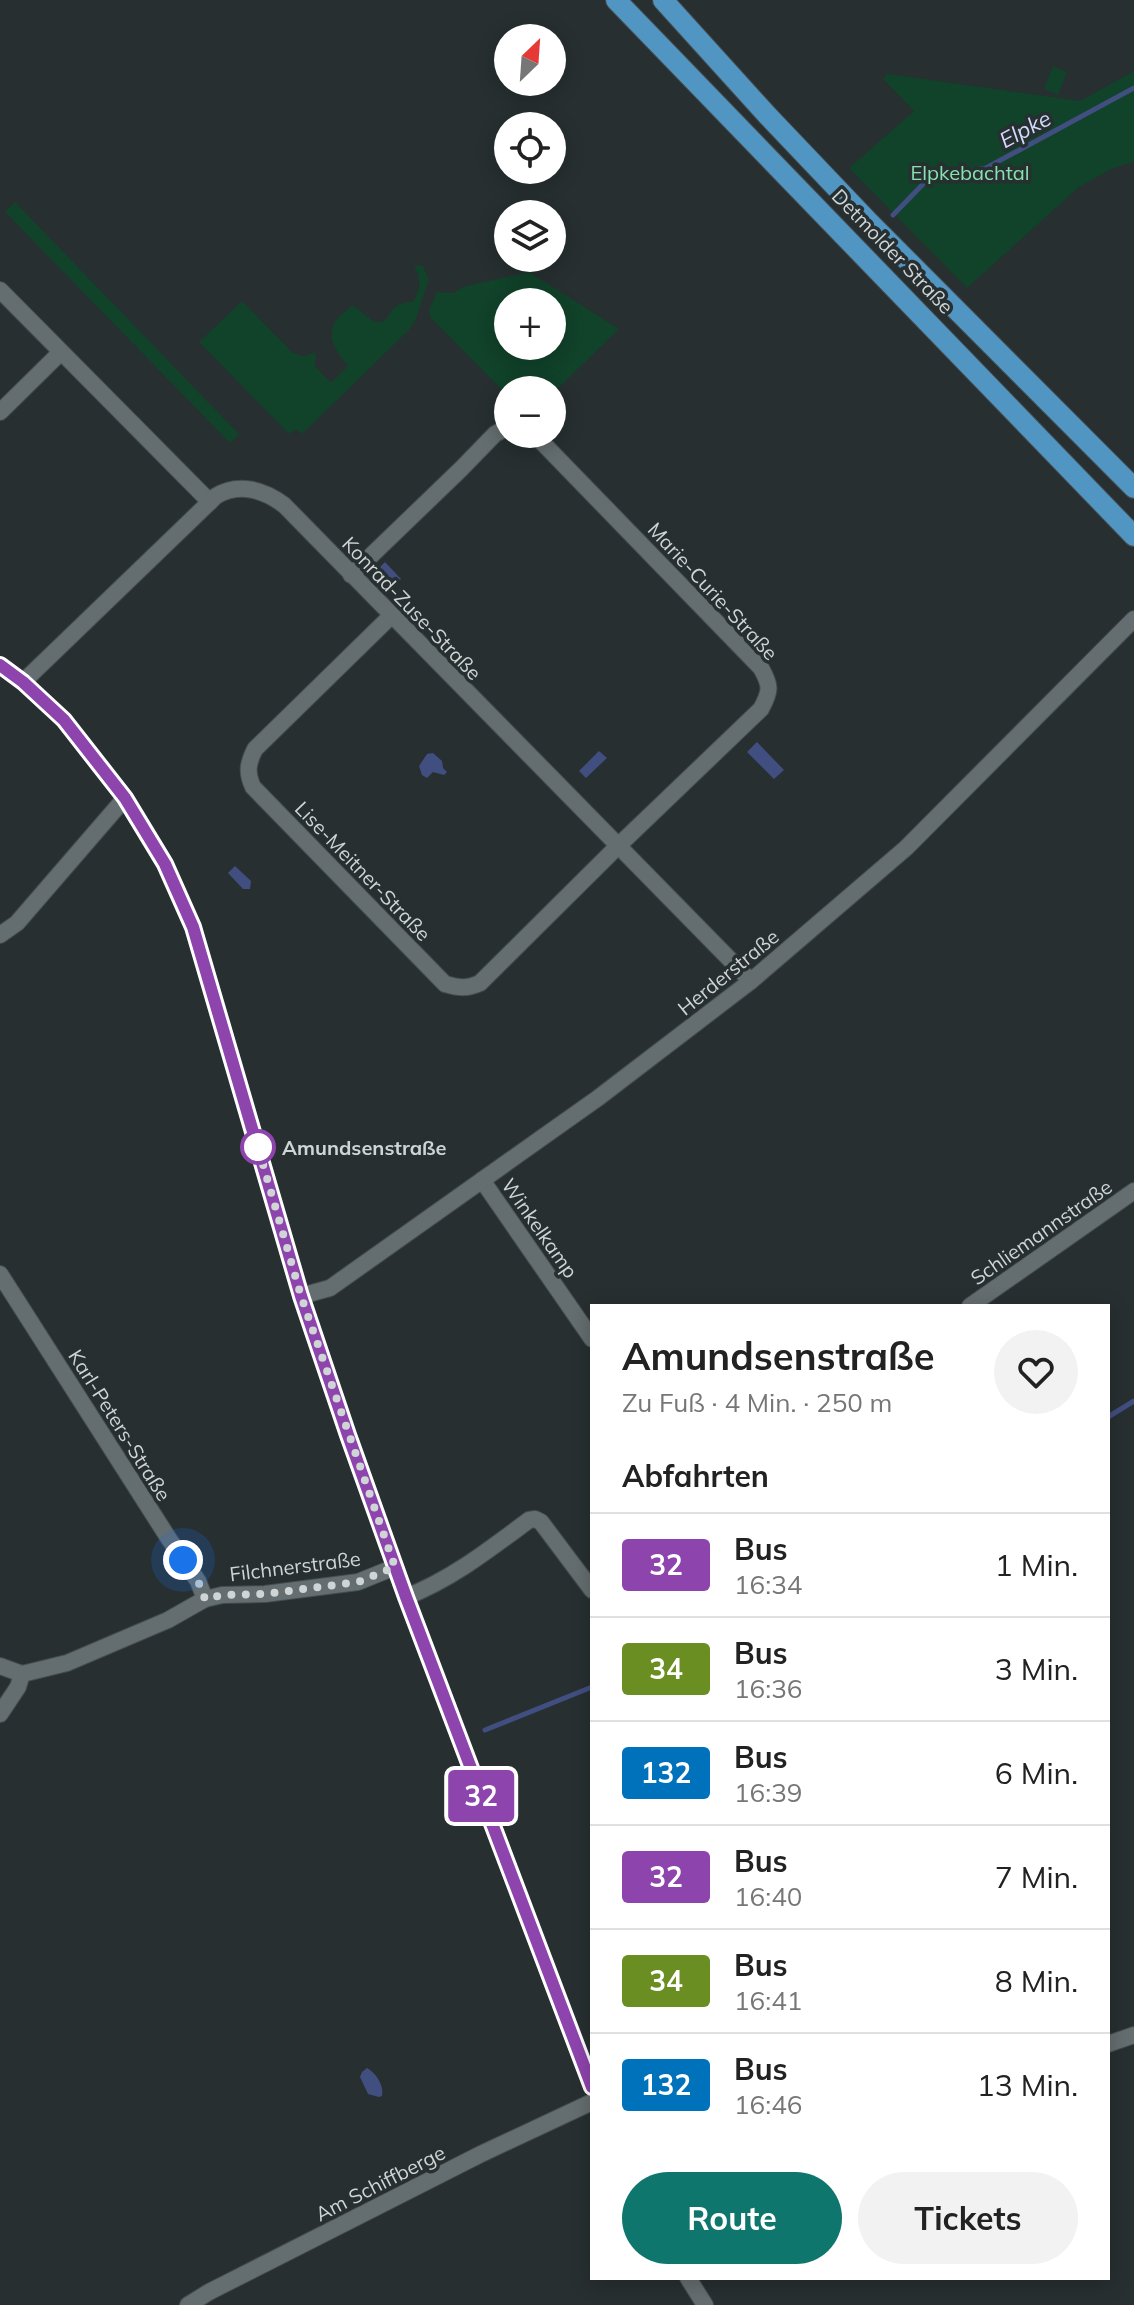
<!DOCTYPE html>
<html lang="de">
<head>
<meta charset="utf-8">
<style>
  :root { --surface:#fff; --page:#f2f2f2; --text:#222; --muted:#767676; --line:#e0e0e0; --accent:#0f766e }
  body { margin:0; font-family:Mulish,sans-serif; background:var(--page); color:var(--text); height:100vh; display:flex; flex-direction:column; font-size:30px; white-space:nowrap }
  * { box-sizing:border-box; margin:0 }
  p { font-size:26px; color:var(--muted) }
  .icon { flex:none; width:44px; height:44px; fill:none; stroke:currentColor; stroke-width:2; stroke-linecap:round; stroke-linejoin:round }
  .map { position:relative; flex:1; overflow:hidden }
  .drawer { position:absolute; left:590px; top:1304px; width:520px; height:976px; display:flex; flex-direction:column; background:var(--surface); border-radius:0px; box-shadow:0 4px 20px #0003 }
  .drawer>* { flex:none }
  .badge { padding:0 16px; border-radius:6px; font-size:28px; line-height:52px }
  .needle { width:52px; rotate:25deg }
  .tools { position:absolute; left:494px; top:24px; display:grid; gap:16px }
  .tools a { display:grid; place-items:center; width:72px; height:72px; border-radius:50%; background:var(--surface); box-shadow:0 4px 20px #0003; font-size:40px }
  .you { position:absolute; width:40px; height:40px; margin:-20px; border:6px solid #fff; border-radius:50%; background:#1a73e8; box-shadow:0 0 0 12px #1a73e833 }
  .map>.badge { position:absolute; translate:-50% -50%; box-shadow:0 0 0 4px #fff }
  h2 { padding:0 32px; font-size:30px; line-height:72px }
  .round { display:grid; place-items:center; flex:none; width:84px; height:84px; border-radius:42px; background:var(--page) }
  .summary { display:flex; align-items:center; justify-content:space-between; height:136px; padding:0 32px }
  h1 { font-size:38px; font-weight:700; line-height:60px }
  .cta { display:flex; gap:16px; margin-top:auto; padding:16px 32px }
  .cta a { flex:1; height:92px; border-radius:48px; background:var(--accent); color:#fff; font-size:32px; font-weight:700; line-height:92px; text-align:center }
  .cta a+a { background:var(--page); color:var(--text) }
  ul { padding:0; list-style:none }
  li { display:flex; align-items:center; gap:24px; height:104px; padding:0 32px; border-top:2px solid var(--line) }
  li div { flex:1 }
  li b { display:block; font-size:30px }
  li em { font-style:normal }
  li .badge { min-width:88px; font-weight:700; text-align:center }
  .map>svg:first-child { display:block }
</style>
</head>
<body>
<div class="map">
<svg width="1134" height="2305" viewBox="0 0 1134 2305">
  <rect width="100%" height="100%" fill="#272f31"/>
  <g fill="#11422a" fill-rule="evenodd">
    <polygon points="1053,66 1067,72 1058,95 1044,89"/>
    <polygon points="1134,71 1134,162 1111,169 1079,187 967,288 849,168 914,111 883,79 888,74 1080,101"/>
    <polygon points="15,202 239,434 230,443 5,212"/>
    <path d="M414 265 423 266 429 279 416 319 409 330 302 434 295 429 289 434 199 342 242 301 293 353 304 356 316 352 315 366 331 383 348 366C337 353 324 336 337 319 341 314 347 311 351 306H354C359 309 364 315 369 318 385 329 387 316 394 308 399 303 407 302 413 302 421 287 421 280 414 265Z"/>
    <path d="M529 272 619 329 552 394V390H508V396L430 317 429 310 437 292 454 293 462 287ZM552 302V346H508V302Z"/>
  </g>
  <g fill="#414e80">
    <polygon points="385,562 401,579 393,586 377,570"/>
    <polygon points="757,742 784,770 774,779 747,752"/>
    <polygon points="599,751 607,758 586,778 579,771"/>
    <polygon points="433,753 442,761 443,768 447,772 444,775 433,772 427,778 422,775 419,766 427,754"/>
    <polygon points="235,866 251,881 250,889 243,889 228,873"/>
    <path d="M367 2068C376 2073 384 2085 382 2096L379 2097 368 2094 360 2077 362 2072Z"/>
  </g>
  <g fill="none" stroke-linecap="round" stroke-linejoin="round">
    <g stroke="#414e80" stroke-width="5">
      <polyline points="893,215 929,178 986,168 1134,88"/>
      <polyline points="1108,1417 1134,1401"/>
      <polyline points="485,1730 592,1687"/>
    </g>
    <defs>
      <g id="street">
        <polyline points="0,290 210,502"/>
        <polyline points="0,412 60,353"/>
        <polyline points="351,575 461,469 495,434 508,427"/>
        <path d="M391 616 255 749C248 763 246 772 253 787L445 984C459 988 467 989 480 983L617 847 761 709C771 690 771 686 761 668L534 434"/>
        <polyline points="0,665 23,682 64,720 125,798 165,864 193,927 301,1296 348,1435 406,1597 592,2087"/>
        <path d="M23 682 216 496C239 482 264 490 284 505L751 981"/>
        <polyline points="0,935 17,923 125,798"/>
        <polyline points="482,1180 592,1339"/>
        <polyline points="0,1274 169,1539 198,1581 205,1599"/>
        <polyline points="301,1296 330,1288 598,1098 751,981 906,848 1134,619"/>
        <polyline points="970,1306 1134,1191"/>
        <path d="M406 1597C452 1579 490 1549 529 1520L535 1519 541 1522 592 1590"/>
        <polyline points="0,1666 22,1674 67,1663 168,1620 205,1599 222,1595 265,1594 358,1582 395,1567"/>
        <polyline points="0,1714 18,1687 22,1674"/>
        <polyline points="1108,2044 1134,2035"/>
        <polyline points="688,2278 705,2305"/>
        <polyline points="188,2305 209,2292 481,2154 592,2102"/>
      </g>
      <g id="primary">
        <polyline points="616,0 1134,536"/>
        <polyline points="663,0 768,116 867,220 1134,488"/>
      </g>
    </defs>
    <use href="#street" stroke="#454c4e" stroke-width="18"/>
    <use href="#primary" stroke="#454c4e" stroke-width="22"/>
    <use href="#street" stroke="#646d6f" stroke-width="16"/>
    <use href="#primary" stroke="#5195c3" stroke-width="20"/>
  </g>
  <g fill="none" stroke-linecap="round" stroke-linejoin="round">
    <defs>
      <polyline id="line" points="0,665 23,682 64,720 125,798 165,864 193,927 301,1296 348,1435 406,1597 592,2087"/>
    </defs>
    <use href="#line" stroke="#fff" stroke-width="18"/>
    <use href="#line" stroke="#8e44ad" stroke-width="12"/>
    <polyline stroke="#cfd4d5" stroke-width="8" stroke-dasharray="0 14.4" points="183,1560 198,1581 205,1599 222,1595 265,1594 358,1582 395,1567 301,1296 258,1147"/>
  </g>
  <circle fill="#fff" stroke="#8e44ad" stroke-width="4" cx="258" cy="1147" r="16"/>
  <g text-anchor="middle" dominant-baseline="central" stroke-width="7" stroke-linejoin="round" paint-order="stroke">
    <g font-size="20" fill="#86e2ae" stroke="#272f31">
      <text x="970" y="172">Elpkebachtal</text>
    </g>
    <g font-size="20" fill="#cfd4d5" stroke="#272f31">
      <text transform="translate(893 251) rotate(46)">Detmolder Straße</text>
      <text transform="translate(713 591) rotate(47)">Marie-Curie-Straße</text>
      <text transform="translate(412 608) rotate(46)">Konrad-Zuse-Straße</text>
      <text transform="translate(363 871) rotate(46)">Lise-Meitner-Straße</text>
      <text transform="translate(728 972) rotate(-39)">Herderstraße</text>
      <text transform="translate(540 1228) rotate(55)">Winkelkamp</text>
      <text transform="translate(1041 1232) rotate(-35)">Schliemannstraße</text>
      <text transform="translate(120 1425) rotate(58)">Karl-Peters-Straße</text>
      <text transform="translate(295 1566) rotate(-7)">Filchnerstraße</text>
      <text transform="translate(380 2183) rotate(-27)">Am Schiffberge</text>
    </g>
    <g font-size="20" font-weight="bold" fill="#cfd4d5" stroke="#272f31" text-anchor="start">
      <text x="282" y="1147">Amundsenstraße</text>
    </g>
    <g font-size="22" font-style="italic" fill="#d1dbfb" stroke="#272f31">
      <text transform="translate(1025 129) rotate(-28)">Elpke</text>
    </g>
  </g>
</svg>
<div class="tools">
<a><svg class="needle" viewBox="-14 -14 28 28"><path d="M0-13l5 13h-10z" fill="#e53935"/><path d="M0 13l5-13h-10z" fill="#767676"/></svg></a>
<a><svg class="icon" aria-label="locate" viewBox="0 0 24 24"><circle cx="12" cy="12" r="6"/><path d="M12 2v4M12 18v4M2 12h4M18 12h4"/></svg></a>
<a><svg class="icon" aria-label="layers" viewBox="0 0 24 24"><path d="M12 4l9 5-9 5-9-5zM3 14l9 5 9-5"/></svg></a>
<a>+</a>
<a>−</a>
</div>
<div class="you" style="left:183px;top:1560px"></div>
<b class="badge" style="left:481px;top:1796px;background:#8e44ad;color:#fff">32</b>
<section class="drawer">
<div class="summary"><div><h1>Amundsenstraße</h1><p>Zu Fuß · 4 Min. · 250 m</p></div><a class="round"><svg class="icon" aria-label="heart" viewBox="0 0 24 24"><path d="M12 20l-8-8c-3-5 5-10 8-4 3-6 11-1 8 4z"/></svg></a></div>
<h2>Abfahrten</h2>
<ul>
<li><span class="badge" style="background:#8e44ad;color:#fff">32</span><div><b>Bus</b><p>16:34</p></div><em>1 Min.</em></li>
<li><span class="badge" style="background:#6b8e23;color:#fff">34</span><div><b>Bus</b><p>16:36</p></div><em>3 Min.</em></li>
<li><span class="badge" style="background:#0072bc;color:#fff">132</span><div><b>Bus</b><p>16:39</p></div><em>6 Min.</em></li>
<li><span class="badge" style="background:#8e44ad;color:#fff">32</span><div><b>Bus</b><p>16:40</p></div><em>7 Min.</em></li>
<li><span class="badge" style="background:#6b8e23;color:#fff">34</span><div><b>Bus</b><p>16:41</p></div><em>8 Min.</em></li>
<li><span class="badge" style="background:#0072bc;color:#fff">132</span><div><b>Bus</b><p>16:46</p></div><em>13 Min.</em></li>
</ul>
<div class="cta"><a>Route</a><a>Tickets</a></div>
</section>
</div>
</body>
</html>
